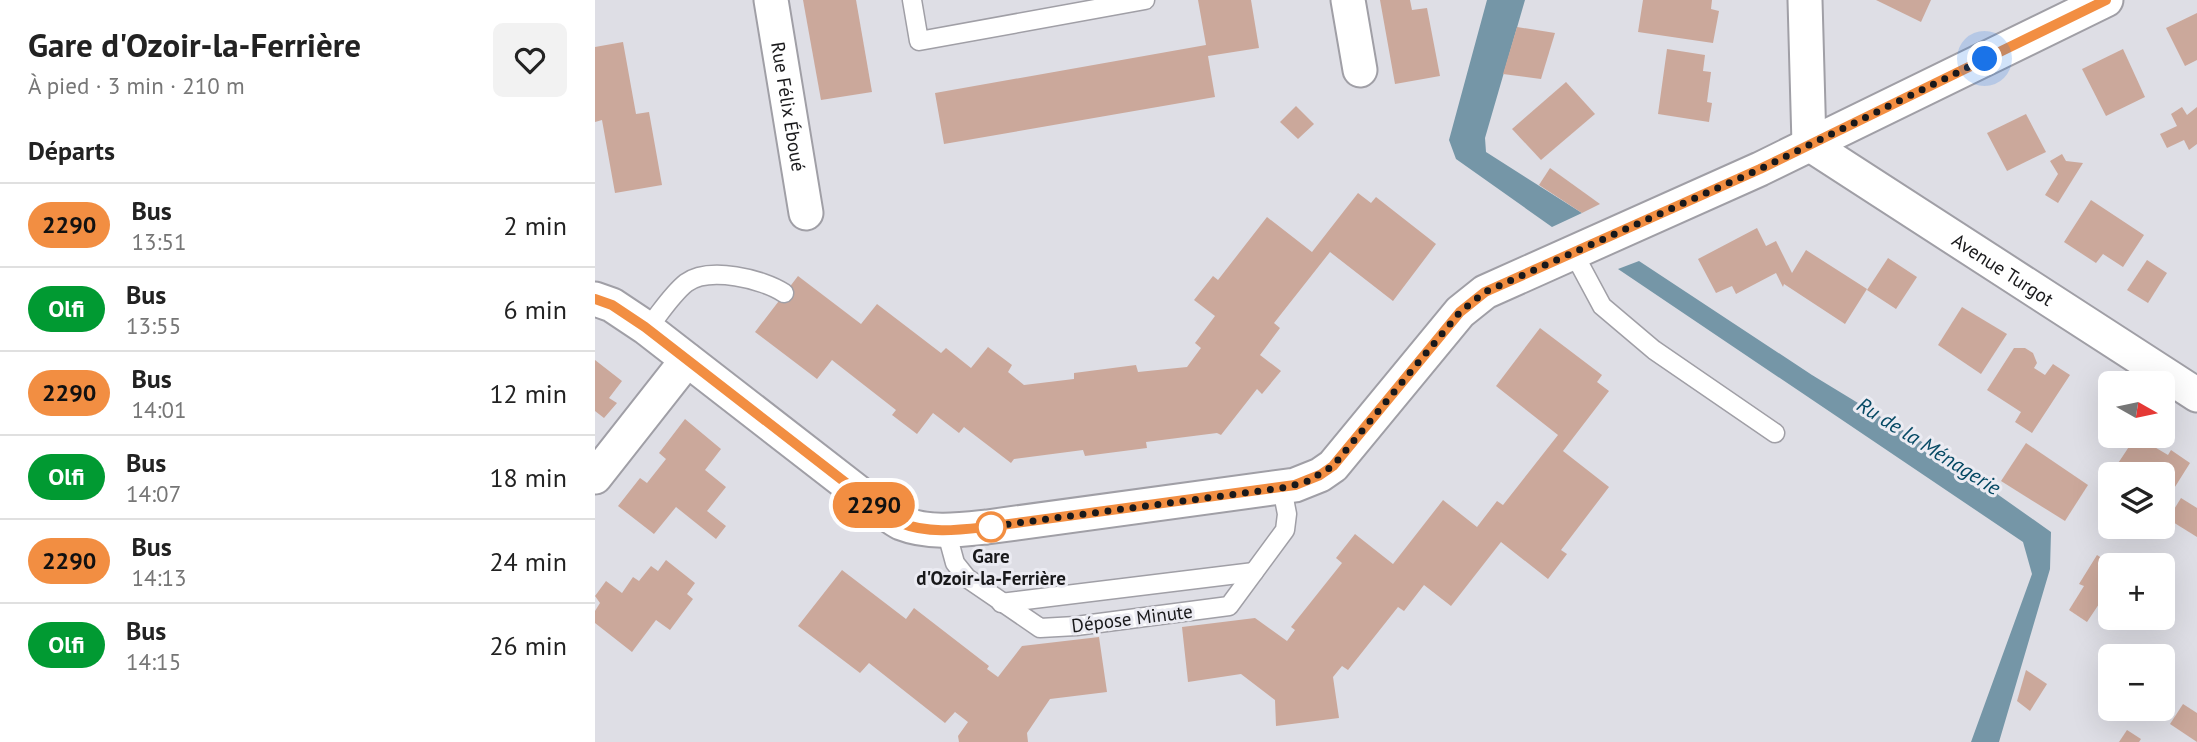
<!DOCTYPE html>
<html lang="fr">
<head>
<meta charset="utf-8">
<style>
  :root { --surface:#fff; --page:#f2f2f2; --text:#222; --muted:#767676; --line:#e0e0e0 }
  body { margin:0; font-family:"PT Sans",sans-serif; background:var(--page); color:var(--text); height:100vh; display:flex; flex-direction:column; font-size:26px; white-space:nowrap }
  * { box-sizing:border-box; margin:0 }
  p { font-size:23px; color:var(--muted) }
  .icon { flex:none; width:38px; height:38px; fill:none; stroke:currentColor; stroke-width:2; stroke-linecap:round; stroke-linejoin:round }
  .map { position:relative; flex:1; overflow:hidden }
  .drawer { display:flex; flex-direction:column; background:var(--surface); width:595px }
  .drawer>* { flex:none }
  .badge { padding:0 14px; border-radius:23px; font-size:24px; line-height:46px }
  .needle { width:46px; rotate:99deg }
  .fabs { position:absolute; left:1503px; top:371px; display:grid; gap:14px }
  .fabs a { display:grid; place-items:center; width:77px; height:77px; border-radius:10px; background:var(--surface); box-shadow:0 7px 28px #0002; font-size:35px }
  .you { position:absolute; width:35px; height:35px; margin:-18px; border:5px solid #fff; border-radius:50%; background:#1a73e8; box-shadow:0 0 0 10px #1a73e833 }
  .map>.badge { position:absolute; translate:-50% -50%; box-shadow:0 0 0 4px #fff }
  h2 { padding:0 28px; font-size:26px; line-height:63px }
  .round { display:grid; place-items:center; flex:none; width:74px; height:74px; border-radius:10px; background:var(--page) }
  .headline { display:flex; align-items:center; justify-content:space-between; height:119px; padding:0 28px }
  h1 { font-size:33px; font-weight:700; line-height:52px }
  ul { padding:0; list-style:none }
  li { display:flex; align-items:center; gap:21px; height:84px; padding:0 28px; border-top:2px solid var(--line) }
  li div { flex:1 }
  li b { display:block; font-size:26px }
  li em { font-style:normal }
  li .badge { min-width:77px; font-weight:700; text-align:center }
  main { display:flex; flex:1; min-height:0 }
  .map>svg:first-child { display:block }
</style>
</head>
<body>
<main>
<section class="drawer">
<div class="headline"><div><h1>Gare d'Ozoir-la-Ferrière</h1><p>À pied · 3 min · 210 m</p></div><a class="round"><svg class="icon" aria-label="heart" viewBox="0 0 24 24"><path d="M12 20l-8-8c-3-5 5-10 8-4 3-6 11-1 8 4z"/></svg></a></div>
<h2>Départs</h2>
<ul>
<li><span class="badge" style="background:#f28e42;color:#111">2290</span><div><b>Bus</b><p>13:51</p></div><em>2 min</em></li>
<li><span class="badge" style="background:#019a32;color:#fff">Olfi</span><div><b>Bus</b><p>13:55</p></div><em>6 min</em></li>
<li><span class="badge" style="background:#f28e42;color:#111">2290</span><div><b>Bus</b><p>14:01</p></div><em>12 min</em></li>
<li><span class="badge" style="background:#019a32;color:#fff">Olfi</span><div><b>Bus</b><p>14:07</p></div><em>18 min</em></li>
<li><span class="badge" style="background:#f28e42;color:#111">2290</span><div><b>Bus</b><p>14:13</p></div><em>24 min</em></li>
<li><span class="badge" style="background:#019a32;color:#fff">Olfi</span><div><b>Bus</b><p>14:15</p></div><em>26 min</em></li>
</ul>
</section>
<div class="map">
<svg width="1602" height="742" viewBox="0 0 1602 742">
  <rect width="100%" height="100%" fill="#dedee5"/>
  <g fill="#7596a7">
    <polygon points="892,0 930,0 890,138 891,152 987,213 957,227 861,159 854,140"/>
    <polygon points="1044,261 1217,375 1337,448 1456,532 1455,569 1404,742 1376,742 1437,574 1428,542 1023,269"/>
  </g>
  <g fill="#cba89b">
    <polygon points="208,0 261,0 277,92 226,100"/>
    <polygon points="603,0 656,0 664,48 613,56 620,97 349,144 340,93 611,45"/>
    <polygon points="785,0 815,0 817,10 832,8 845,76 800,84"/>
    <polygon points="1048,0 1117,0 1116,9 1124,11 1118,43 1043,32"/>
    <polygon points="1281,0 1336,0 1326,22"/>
    <polygon points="1602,13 1602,60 1590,66 1571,28"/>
    <polygon points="922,27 960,33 946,79 908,74"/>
    <polygon points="28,42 41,114 54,112 67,185 20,193 7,120 0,122 0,47"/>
    <polygon points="1072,49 1110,55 1108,71 1116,72 1112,102 1117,103 1114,122 1063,114"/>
    <polygon points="1528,49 1550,97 1511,116 1487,69"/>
    <polygon points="971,82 1000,114 946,160 917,129"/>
    <polygon points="701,106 719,124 703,139 685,122"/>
    <polygon points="1587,107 1592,115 1602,107 1602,144 1594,150 1589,140 1572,148 1565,134 1582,126 1576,114"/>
    <polygon points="1431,114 1451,152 1412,171 1392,133"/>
    <polygon points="1467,154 1471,161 1488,163 1463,203 1450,195 1463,174 1455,161"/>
    <polygon points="955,168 1005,204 987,213 944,185"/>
    <polygon points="763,193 776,203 781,197 841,244 798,301 735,252 679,323 685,328 665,355 686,371 667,394 662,389 626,435 622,433 551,442 552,448 490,456 488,450 419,459 416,463 369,427 364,433 338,413 322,434 297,415 301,410 237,360 222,379 160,332 203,276 266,324 282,304 346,353 351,348 376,368 393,347 417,365 413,372 429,385 479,379 479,373 541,365 543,372 592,367 606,348 600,343 620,316 599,300 618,276 623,280 672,217 717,252"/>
    <polygon points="1496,200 1549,235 1528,267 1508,254 1501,263 1469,242"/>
    <polygon points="1162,228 1171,246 1181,241 1197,273 1211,250 1272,289 1250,324 1189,284 1188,287 1181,273 1141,294 1137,286 1121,293 1103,259"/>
    <polygon points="1293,258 1322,277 1301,309 1272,290"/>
    <polygon points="1552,260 1572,273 1553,303 1532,290"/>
    <polygon points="1367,307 1412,334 1386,374 1343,345"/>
    <polygon points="945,328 1007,375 1002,382 1014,391 968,451 1014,487 966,550 972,554 953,579 906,542 856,606 829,585 809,611 803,607 753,670 747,666 738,677 744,718 681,726 680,700 646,674 593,682 587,627 660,618 692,641 700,630 696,627 747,563 741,558 760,534 798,564 848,500 882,527 902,501 908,505 963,435 901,386"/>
    <polygon points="1419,348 1430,348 1438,353 1442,363 1439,368 1450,375 1458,364 1475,375 1437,433 1420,422 1426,412 1392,390"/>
    <polygon points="0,360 27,381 14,398 22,403 9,418 0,411"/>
    <polygon points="90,419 126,449 110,470 131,487 112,511 131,526 121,539 81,507 59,534 23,506 45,478 52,483 71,459 64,453"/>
    <polygon points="1541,436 1573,455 1576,450 1595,463 1568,506 1568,474 1516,474"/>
    <polygon points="1431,443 1493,485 1470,521 1406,481"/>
    <polygon points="1586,498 1602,508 1602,537 1573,519"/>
    <polygon points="1502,555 1516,564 1516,586 1492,622 1474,610 1489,586 1484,584"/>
    <polygon points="71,560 100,583 92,594 98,599 75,630 61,620 37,652 0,623 0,611 5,603 0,596 11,581 27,593 38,577 44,581 56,566 63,571"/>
    <polygon points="247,570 311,619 319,608 394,666 392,669 403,677 427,646 504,637 512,692 455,699 432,733 433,742 364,742 363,736 373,722 360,712 350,723 274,663 265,673 203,626"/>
    <polygon points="1431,670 1452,684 1435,711 1422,701"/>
    <polygon points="1588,704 1602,713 1602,742 1575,724"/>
    <polygon points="1532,730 1546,739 1544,742 1524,742"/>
  </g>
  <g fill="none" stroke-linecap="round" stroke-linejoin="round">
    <defs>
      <g id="lane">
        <polyline points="317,0 324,41 550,0"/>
        <polyline points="978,252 1007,306 1059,350 1180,433"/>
        <path d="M52 329C64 315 76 295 91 283 114 266 168 279 189 293"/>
        <polyline points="351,530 360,563 372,578 445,628 481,626 634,606 690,530 692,514 687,488"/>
        <polyline points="406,603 659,572"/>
      </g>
      <g id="street">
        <path id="s1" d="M176 0 211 213"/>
        <polyline points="753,0 765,70"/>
        <polyline points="1210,0 1214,144"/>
        <path id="s2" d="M1214 144 1602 395"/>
        <path d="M0 299 17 305 50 327 282 507C290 512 298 519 306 523 334 534 364 530 392 527L700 485 725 475 738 466 865 312 890 292 1165 169 1511 0"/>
        <polyline points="0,477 92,360"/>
      </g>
    </defs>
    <use href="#lane" stroke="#a09fa6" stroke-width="21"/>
    <use href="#street" stroke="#a09fa6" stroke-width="37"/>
    <use href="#lane" stroke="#fff" stroke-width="18"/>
    <use href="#street" stroke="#fff" stroke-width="33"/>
  </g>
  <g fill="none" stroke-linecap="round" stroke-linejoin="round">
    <defs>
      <path id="line" d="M0 299 17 305 50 327 282 507C290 512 298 519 306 523 333 534 364 530 392 527L700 485 725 475 738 466 865 312 890 292 1165 169 1511 0"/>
    </defs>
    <use href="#line" stroke="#fff" stroke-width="16"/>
    <use href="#line" stroke="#f28e42" stroke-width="10"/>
    <polyline stroke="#19191b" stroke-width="7" stroke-dasharray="0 12.6" points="396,527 392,527 687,488 711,482 738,466 865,312 890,292 1165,169 1390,59"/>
  </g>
  <circle fill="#fff" stroke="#f28e42" stroke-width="3.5" cx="396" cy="527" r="14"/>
  <g text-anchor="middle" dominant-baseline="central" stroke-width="6" stroke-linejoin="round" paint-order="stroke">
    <g font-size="19" fill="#19191b" stroke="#ebebf2">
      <text stroke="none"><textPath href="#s1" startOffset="108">Rue Félix Éboué</textPath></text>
      <text stroke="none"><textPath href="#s2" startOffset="231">Avenue Turgot</textPath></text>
      <text transform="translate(537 618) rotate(-7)">Dépose Minute</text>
    </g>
    <g font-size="19" font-weight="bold" fill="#19191b" stroke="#ebebf2">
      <text x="396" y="556">Gare<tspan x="396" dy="22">d'Ozoir-la-Ferrière</tspan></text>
    </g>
    <g font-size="21" font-style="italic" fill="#044863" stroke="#ebebf2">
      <text transform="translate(1334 446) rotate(32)">Ru de la Ménagerie</text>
    </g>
  </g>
</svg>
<div class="fabs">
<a><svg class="needle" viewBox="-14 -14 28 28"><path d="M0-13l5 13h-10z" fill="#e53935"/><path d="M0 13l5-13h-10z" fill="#767676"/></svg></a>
<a><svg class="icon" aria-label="layers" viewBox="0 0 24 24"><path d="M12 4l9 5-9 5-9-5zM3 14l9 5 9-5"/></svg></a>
<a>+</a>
<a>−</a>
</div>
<div class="you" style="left:1390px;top:59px"></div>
<b class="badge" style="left:279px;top:505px;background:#f28e42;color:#111">2290</b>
</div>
</main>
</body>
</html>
